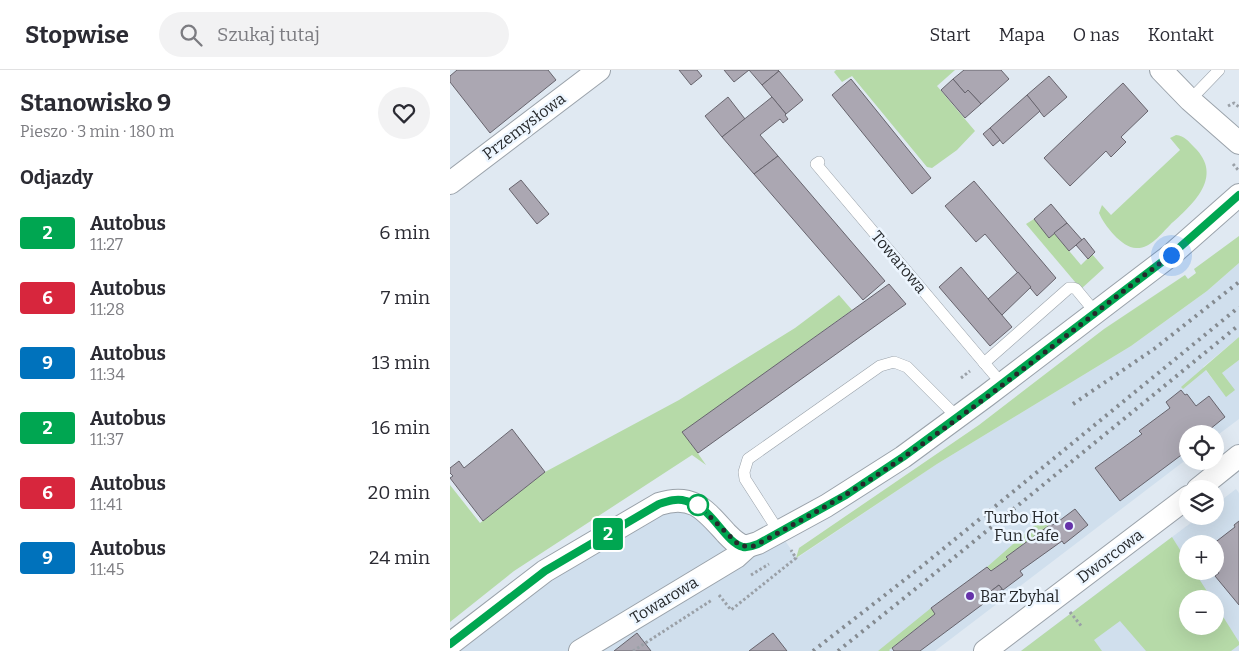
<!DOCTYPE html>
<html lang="pl">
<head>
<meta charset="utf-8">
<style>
  :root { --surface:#fff; --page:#f2f2f3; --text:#2b2b33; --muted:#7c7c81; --line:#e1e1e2 }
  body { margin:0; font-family:Bitter,serif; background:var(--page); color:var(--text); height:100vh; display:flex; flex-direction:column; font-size:19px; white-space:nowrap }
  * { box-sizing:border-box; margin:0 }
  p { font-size:16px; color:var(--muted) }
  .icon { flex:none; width:28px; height:28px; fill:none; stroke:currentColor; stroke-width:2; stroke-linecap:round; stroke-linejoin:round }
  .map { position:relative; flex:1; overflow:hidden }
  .drawer { display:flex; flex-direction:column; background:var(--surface); width:450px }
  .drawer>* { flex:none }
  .badge { padding:0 10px; border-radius:4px; font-size:18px; line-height:32px }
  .fabs { position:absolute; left:729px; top:355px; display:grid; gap:10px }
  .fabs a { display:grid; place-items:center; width:45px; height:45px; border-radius:50%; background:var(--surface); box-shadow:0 5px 20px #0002; font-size:25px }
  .you { position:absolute; width:25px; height:25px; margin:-12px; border:4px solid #fff; border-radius:50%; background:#1a73e8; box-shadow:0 0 0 8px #1a73e833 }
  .map>.badge { position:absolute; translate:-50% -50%; box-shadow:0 0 0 2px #fff }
  h2 { padding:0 20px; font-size:19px; line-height:45px }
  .round { display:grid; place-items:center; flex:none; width:52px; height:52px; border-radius:26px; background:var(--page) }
  .head { display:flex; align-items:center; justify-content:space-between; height:85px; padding:0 20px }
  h1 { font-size:24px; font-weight:700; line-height:38px }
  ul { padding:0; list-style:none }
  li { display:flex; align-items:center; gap:15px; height:65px; padding:0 20px }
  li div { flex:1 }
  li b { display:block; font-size:19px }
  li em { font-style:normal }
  li .badge { min-width:55px; font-weight:700; text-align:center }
  header { display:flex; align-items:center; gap:30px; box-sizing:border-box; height:70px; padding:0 25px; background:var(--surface); border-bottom:1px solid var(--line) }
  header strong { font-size:24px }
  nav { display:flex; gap:28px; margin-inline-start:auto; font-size:18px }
  .search { width:350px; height:45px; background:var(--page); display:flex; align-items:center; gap:12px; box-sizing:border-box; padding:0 18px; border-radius:28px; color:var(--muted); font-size:19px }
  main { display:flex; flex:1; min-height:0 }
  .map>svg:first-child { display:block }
</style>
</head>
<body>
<header>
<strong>Stopwise</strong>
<div class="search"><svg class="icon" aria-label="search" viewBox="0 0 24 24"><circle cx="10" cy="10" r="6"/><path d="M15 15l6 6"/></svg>Szukaj tutaj</div>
<nav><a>Start</a><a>Mapa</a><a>O nas</a><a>Kontakt</a></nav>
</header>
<main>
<section class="drawer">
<div class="head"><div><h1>Stanowisko 9</h1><p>Pieszo · 3 min · 180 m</p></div><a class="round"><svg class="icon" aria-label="heart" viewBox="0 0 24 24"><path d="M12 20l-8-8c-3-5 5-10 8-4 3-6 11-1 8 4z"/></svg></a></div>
<h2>Odjazdy</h2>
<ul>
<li><span class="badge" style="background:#00a651;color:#fff">2</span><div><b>Autobus</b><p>11:27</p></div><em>6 min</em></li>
<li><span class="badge" style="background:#d7263d;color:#fff">6</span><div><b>Autobus</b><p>11:28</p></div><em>7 min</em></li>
<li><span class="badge" style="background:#0072bc;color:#fff">9</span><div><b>Autobus</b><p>11:34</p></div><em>13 min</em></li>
<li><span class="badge" style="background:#00a651;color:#fff">2</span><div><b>Autobus</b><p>11:37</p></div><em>16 min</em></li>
<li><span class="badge" style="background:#d7263d;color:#fff">6</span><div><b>Autobus</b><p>11:41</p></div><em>20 min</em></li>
<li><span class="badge" style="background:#0072bc;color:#fff">9</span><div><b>Autobus</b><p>11:45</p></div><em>24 min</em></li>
</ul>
</section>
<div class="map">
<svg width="789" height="581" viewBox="0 0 789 581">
  <rect width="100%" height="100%" fill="#e0e9f2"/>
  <g fill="#d0dfed" fill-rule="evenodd">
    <polygon points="789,193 789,267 753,297 776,326 772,303 789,290 789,349 765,367 765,364 738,364 737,389 485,581 0,581 0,574 222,430 284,472 329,462 347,488 487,394 681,276 757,221"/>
    <path d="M786 419 789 423V581H571L750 446H765V435ZM738 474H765V501H738ZM738 529H765V556H738Z"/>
  </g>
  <g fill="#b6daa8">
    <polygon points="386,0 505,0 487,16 525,61 507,80 482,98 477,97 402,6 392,12 384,2"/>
    <path d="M726 65C735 66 738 71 744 77 775 107 742 135 720 155 711 164 700 179 686 178 672 178 654 155 649 143L652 135 661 145 730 80 720 68Z"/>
    <polygon points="584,149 599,167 604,163 631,195 642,184 654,198 631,219 576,154"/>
    <polygon points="789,166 789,193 757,221 681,276 487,394 346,488 349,478 529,355 654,259 735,205 738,209 746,203 744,199"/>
    <polygon points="389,225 402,240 233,362 256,395 242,385 64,501 0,552 0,415 30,453 95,402 229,330 345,258"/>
    <polygon points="789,267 789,290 772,303 785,320 776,327 756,300 733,319 731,317"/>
    <polygon points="595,446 601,454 557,487 558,489 541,501 537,497"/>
    <polygon points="722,467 737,491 738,501 744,501 762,529 738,529 738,556 765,556 765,534 789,572 789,575 781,581 696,581 670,551 644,570 652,581 571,581"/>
    <polygon points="481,538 485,544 439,580 440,581 428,581"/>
  </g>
  <g fill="#aba7b2" stroke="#67646d">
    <polygon points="7,0 98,0 106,10 40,63 0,12 0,6"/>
    <polygon points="229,0 247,0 252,6 241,15"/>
    <polygon points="274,0 299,0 284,12"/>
    <polygon points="299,0 328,0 329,1 312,15"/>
    <polygon points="514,0 551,0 559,9 531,34 518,20 515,23 503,9"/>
    <polygon points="329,1 353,30 336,44 312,15"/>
    <polygon points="599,6 617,27 594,47 577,25"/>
    <polygon points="401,9 481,108 462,124 382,25"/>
    <polygon points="503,9 515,23 518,20 531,34 515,48 491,20"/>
    <polygon points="673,13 698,41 671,67 676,72 661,87 656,81 620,116 594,88"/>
    <polygon points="577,25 590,41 553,74 540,58"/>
    <polygon points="278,27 295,49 272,67 255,46"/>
    <polygon points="322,27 336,44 335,45 338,49 333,53 330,49 310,65 328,86 304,104 272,67"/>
    <polygon points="540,58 550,70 543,76 533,64"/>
    <polygon points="328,86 435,211 413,230 304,104"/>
    <polygon points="71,110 99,144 87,154 59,119"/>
    <polygon points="524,111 606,208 587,226 535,164 526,172 495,136"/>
    <polygon points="601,134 617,153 599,168 584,149"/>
    <polygon points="617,153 632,170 619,181 604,163"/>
    <polygon points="634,168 645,182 638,189 626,175"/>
    <polygon points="511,197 562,257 540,276 489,217"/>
    <polygon points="568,202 581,217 552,245 538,229"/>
    <polygon points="439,214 456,234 248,383 232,362"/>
    <polygon points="731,320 735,325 737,324 746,336 759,326 775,347 754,364 738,364 738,380 670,431 645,398 692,364 689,361 720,338 716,332"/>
    <polygon points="62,359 95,402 33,451 0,408 3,406 0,403 0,398 9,391 14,398"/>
    <polygon points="625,439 638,455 614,474 612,471 570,501 573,505 553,520 549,515 529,530 533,534 470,581 444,581 442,578 485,544 481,538 537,497 541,501 558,489 556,487 601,454 602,455 605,454"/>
    <polygon points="789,451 789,535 765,506 769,503 765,497 765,474 763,474 785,457 784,455"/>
    <polygon points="549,515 552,519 532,534 529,530"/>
    <polygon points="187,563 201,581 164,581"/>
    <polygon points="323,563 337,581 299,581"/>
  </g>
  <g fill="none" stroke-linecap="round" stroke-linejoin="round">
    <defs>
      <g id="service">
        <polyline points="740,30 769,0"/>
        <polyline points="369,92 366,94 552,314"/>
        <polyline points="534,293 619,218 623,218 626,219 645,242"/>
        <polyline points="329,462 295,409 294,402 298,389 430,296 444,292 457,297 507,347"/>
      </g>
      <g id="minor">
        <polyline points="711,0 740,30 789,73"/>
        <polyline points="0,113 149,0"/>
        <polyline points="748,419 789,386"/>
        <path d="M0 574 95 501 209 434C243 423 255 440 276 463 282 469 286 474 295 477L308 473 376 436 453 387 536 326 721 185 789 125"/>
        <polyline points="130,581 286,487 297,477"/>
        <polyline points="535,581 738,427"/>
      </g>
    </defs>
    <use href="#service" stroke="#9aa2aa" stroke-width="12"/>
    <use href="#minor" stroke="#9aa2aa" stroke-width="24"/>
    <g stroke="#9aa0a7" stroke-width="3" stroke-dasharray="2.5 2.5" stroke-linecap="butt">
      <polyline points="778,36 784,33 789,37"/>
      <polyline points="783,94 789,101"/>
      <polyline points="511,308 520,301"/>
      <polyline points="301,505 319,494"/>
      <polyline points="269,525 281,540 346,488 341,480"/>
      <polyline points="620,542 632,557"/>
      <polyline points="183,581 262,530"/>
    </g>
    <use href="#service" stroke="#fff" stroke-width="11"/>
    <use href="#minor" stroke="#fff" stroke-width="22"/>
    <g stroke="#848a90" stroke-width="4" stroke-dasharray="2.5 5" stroke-linecap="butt">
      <polyline points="623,334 704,279 789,212"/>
      <polyline points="363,581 471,497 789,237"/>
      <polyline points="388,581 479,508 789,255"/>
    </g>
  </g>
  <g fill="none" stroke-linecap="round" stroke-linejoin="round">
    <defs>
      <path id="line" d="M0 574 95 501 209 434C218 431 227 428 236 431 262 436 274 472 293 477 299 478 303 476 308 474L396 425 453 387 536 326 721 185 789 125"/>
    </defs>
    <use href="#line" stroke="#fff" stroke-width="11"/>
    <use href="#line" stroke="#00a651" stroke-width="8"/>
    <path stroke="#26292c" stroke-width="5" stroke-dasharray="0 9" d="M248 435 289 475 301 477 308 474C351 450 393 428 433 401 532 335 625 257 721 185"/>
  </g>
  <circle fill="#fff" stroke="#00a651" stroke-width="2.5" cx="248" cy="435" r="10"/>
  <g fill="#6632a9" stroke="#edf6ff" stroke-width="2">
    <circle cx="619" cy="456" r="5"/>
    <circle cx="520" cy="526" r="5"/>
  </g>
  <g text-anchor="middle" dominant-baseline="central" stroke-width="5" stroke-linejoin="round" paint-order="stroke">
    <g font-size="16" fill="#26292c" stroke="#edf6ff">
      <text transform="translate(74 56) rotate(-37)">Przemysłowa</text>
      <text transform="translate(449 192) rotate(50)">Towarowa</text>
      <text transform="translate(660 486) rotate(-37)">Dworcowa</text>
      <text transform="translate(214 530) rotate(-31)">Towarowa</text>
    </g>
    <g font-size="16" fill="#26292c" stroke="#edf6ff" text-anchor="end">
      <text x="609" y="447">Turbo Hot<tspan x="609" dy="18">Fun Cafe</tspan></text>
      <text x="530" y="526" text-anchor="start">Bar Zbyhal</text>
    </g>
  </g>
</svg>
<div class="fabs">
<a><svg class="icon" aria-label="locate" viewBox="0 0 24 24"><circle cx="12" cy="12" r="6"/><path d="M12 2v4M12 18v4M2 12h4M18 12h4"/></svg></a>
<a><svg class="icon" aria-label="layers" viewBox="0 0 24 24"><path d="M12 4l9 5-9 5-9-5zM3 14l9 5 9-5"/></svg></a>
<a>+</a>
<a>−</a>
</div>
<div class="you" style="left:721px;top:185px"></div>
<b class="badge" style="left:158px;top:464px;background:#00a651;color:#fff">2</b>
</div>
</main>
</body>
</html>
